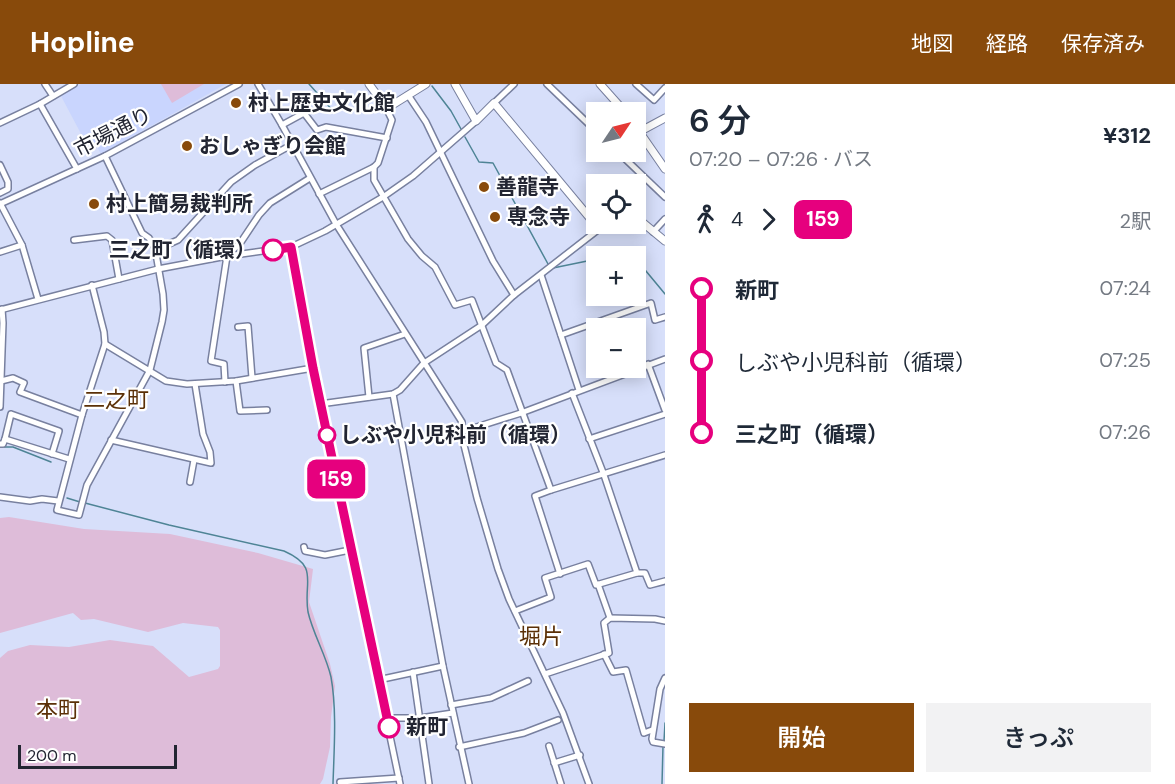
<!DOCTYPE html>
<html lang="ja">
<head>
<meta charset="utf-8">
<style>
  :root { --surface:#fff; --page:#f2f2f3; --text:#1f2937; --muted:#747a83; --accent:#884a0b }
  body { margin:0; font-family:"DM Sans","Noto Sans JP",sans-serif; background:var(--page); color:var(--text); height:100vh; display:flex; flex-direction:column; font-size:22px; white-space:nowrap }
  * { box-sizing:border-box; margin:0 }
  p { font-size:20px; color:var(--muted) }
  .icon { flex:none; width:33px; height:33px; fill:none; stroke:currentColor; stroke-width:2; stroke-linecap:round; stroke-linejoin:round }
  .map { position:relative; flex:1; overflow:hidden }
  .panel { display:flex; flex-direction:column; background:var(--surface); width:510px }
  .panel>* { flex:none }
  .badge { padding:0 12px; border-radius:9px; font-size:21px; line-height:39px }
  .needle { width:39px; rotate:55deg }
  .controls { position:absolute; left:586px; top:18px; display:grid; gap:12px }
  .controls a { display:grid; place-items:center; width:60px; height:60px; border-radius:0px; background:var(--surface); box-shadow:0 3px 15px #0003; font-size:30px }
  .scale { position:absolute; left:18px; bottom:15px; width:159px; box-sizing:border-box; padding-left:6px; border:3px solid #222532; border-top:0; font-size:16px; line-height:21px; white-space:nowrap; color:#222532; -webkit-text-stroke:4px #fff; paint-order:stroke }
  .map>.badge { position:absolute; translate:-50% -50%; box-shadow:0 0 0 3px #fff }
  .legs { display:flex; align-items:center; gap:9px; height:66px; padding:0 24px; font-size:20px }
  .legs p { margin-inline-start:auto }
  .head { display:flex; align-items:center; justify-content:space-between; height:102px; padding:0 24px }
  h1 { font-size:33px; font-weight:600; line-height:45px }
  .action { display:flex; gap:12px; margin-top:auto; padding:12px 24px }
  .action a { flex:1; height:69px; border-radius:0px; background:var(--accent); color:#fff; font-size:24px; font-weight:600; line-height:69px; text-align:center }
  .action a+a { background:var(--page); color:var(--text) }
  ul { padding:0 24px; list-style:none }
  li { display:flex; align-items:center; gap:21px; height:72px; font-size:22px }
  li i { display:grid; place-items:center; width:9px; height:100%; margin:0 8px; background:currentColor }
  li i::after { content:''; width:15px; height:15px; margin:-8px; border:4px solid; border-radius:50%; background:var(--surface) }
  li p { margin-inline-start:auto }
  li:first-child i { background:linear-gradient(#0000 50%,currentColor 0) }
  li:last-child i { background:linear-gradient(currentColor 50%,#0000 0) }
  header { display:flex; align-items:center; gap:36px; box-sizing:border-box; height:84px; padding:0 30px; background:var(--accent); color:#fff }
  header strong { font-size:28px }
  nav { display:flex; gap:33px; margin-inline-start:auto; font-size:21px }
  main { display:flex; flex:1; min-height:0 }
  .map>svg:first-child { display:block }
</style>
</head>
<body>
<header>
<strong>Hopline</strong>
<nav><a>地図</a><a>経路</a><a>保存済み</a></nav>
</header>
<main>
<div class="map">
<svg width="665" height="700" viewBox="0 0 665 700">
  <rect width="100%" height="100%" fill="#d7dffa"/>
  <polygon fill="#c9d5fe" points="81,0 226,0 101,70 95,59 88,63 61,12"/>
  <g fill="#debcd9">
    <polygon points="161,0 204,0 172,19"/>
    <polygon points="9,433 84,445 170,450 258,469 313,485 309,518 330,580 335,602 331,633 330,663 323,695 320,700 0,700 0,574 8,567 30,561 69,563 110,556 153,562 189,593 218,585 220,582 220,546 218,543 183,539 148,548 94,535 81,536 73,529 0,549 0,434"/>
  </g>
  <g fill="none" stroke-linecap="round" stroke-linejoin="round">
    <g stroke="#4e8495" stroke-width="1.5">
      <polyline points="309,0 334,28"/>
      <polyline points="432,2 451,27 461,45"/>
      <polyline points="465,53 479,78 493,79 548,180"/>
      <polyline points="625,172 633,172"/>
      <polyline points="636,175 665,210"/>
      <polyline points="553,184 597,175"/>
      <polyline points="4,363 13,363 51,378"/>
      <polyline points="67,414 80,418"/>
      <path d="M85 419 169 441 284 467C320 483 303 497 308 528 313 550 326 571 331 593 337 626 334 667 333 700"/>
      <polyline points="664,657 665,639"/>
      <polyline points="662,700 663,662"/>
    </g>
    <defs>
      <g id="minor">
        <polyline points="45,0 53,12"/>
        <polyline points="258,0 282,41 336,140 462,338 463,357 477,414 498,485 509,515 563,629 589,700"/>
        <polyline points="547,0 597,48"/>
        <polyline points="636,0 654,16 665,4"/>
        <polyline points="408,11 426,38 493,177 514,211"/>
        <polyline points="494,19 514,0"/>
        <polyline points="40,20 77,85"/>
        <polyline points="0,39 40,20 74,0"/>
        <polyline points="282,41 304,29 317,46 326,43 387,54"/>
        <polyline points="618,68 665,113"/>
        <polyline points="0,81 8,98 8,105 0,109"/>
        <polyline points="374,83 374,96 408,155 422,172 435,183 455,221 472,216 496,279 507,286 551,406 665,371"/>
        <polyline points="319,110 374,83 378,79 392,36 385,22"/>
        <polyline points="0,119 22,161 38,215"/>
        <polyline points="0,120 105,72 239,0"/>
        <polyline points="653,148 665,135"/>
        <polyline points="74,156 107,152 112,156 119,195"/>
        <polyline points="291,163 313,284 400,700"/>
        <polyline points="155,164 169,160 178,156 231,98 255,81 293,60"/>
        <polyline points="0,168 22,161"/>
        <polyline points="541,191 579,306"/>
        <polyline points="92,201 104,248 105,260 82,331 57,426 79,431 87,401 150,286 162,238 164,226 163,210 155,164 149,154 142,149 105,72"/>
        <polyline points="0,226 158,185 227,172 291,163 325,147 383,113 413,92 476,37"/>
        <polyline points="238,243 248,242 252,294"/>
        <polyline points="561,251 651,219 655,236 665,233"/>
        <polyline points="105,260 166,297 187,300 236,297 313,284"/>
        <polyline points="648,280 665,326"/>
        <polyline points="1,297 13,294 24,299 20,308 82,331"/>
        <polyline points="236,297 240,327 267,326"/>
        <polyline points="225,298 224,280 211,277 227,172 241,158 259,131 270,119 310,94"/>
        <polyline points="572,309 604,391 637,489 645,489 650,501 665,497"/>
        <polyline points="393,310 443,582 469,700"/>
        <polyline points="369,313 364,264 405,250"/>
        <polyline points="320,320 393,310 400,306 424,279 482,241 514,211 599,145"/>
        <polyline points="0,323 3,239 2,225"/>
        <polyline points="464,347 521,329 665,275"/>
        <polyline points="5,355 11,330 59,347 52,370"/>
        <polyline points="589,355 665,330"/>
        <polyline points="111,356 211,379 210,368 203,350 195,300"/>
        <polyline points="0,360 3,360 5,355 69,375"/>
        <polyline points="190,398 194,376"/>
        <polyline points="551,406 535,412 560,490"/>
        <polyline points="0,413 30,417 42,415 58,417"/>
        <polyline points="304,463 305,467 325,471 350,466"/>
        <polyline points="598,500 610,534"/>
        <polyline points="515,527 551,513 545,494 588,480 596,501 637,489"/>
        <polyline points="604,570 613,588 626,586 644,649 652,646"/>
        <polyline points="413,588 429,700"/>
        <polyline points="545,590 609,569 604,539 610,534 655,535 665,537"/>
        <polyline points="665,594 660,605 652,655 653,658 665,660"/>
        <polyline points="378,596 443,582"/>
        <polyline points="451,621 491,614 528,597"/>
        <polyline points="387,634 420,634 453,629"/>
        <polyline points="549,662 561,700"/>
        <polyline points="459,663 524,649 558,636"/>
        <polyline points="554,679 580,671"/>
        <polyline points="340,698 399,694"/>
      </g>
      <g id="major">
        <polyline points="369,0 385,22 389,23 426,0"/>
        <polyline points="455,0 476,37 494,19 599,145 608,140"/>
        <polyline points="600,0 625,28"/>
        <polyline points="636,43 665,85"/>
        <polyline points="639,48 665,34"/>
        <polyline points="636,133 665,157"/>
      </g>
    </defs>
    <use href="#minor" stroke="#78809f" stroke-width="8"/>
    <use href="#major" stroke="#78809f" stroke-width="9"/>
    <use href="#minor" stroke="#fff" stroke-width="5"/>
    <use href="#major" stroke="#fff" stroke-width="7"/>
  </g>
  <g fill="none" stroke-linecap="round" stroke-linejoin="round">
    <defs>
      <polyline id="line-1" points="273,166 291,163 313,284 389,643"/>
    </defs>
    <use href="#line-1" stroke="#fff" stroke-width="14"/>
    <use href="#line-1" stroke="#e6007e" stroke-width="9"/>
  </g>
  <g fill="#884a0b" stroke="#fff" stroke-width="2">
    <circle cx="236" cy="19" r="6"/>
    <circle cx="187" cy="62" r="6"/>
    <circle cx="484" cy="103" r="6"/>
    <circle cx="94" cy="120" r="6"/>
    <circle cx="495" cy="133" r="6"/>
  </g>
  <g fill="#fff" stroke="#e6007e" stroke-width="3">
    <circle cx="273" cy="166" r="10"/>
    <circle cx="327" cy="351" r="8"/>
    <circle cx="389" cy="643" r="10"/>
  </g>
  <g text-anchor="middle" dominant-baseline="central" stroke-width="4.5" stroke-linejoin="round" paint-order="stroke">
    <g font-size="21" font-weight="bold" fill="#222532" stroke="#fff" text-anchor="start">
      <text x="248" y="19">村上歴史文化館</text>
      <text x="199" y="62">おしゃぎり会館</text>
      <text x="496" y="103">善龍寺</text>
      <text x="106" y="120">村上簡易裁判所</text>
      <text x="507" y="133">専念寺</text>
    </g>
    <g font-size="21" fill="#222532" stroke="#fff">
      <text transform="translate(113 48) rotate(-27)">市場通り</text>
    </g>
    <g font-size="21" font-weight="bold" fill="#222532" stroke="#fff" text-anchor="start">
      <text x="256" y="166" text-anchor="end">三之町（循環）</text>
      <text x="340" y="351">しぶや小児科前（循環）</text>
      <text x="406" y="643">新町</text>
    </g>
    <g font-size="22" fill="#5b3007" stroke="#fff">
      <text x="116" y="315">二之町</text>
      <text x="541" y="552">堀片</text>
      <text x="58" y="625">本町</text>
    </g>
  </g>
</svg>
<div class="controls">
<a><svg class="needle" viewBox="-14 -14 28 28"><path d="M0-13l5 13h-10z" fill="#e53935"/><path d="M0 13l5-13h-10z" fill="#747a83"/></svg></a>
<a><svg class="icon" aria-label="locate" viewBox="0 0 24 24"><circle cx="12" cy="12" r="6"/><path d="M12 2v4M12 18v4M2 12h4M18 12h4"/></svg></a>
<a>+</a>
<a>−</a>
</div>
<div class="scale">200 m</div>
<b class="badge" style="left:336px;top:395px;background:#e6007e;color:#fff">159</b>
</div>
<section class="panel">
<div class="head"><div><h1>6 分</h1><p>07:20 – 07:26 · バス</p></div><b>¥312</b></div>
<div class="legs"><svg class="icon" aria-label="walk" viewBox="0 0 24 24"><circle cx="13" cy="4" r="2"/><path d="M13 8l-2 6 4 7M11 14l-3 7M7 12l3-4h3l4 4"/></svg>4<svg class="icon" aria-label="forward" viewBox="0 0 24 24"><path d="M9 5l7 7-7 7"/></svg><b class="badge" style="background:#e6007e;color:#fff">159</b><p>2駅</p></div>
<ul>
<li><i style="color:#e6007e"></i><b>新町</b><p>07:24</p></li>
<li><i style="color:#e6007e"></i><span>しぶや小児科前（循環）</span><p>07:25</p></li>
<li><i style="color:#e6007e"></i><b>三之町（循環）</b><p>07:26</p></li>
</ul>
<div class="action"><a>開始</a><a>きっぷ</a></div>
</section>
</main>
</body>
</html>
